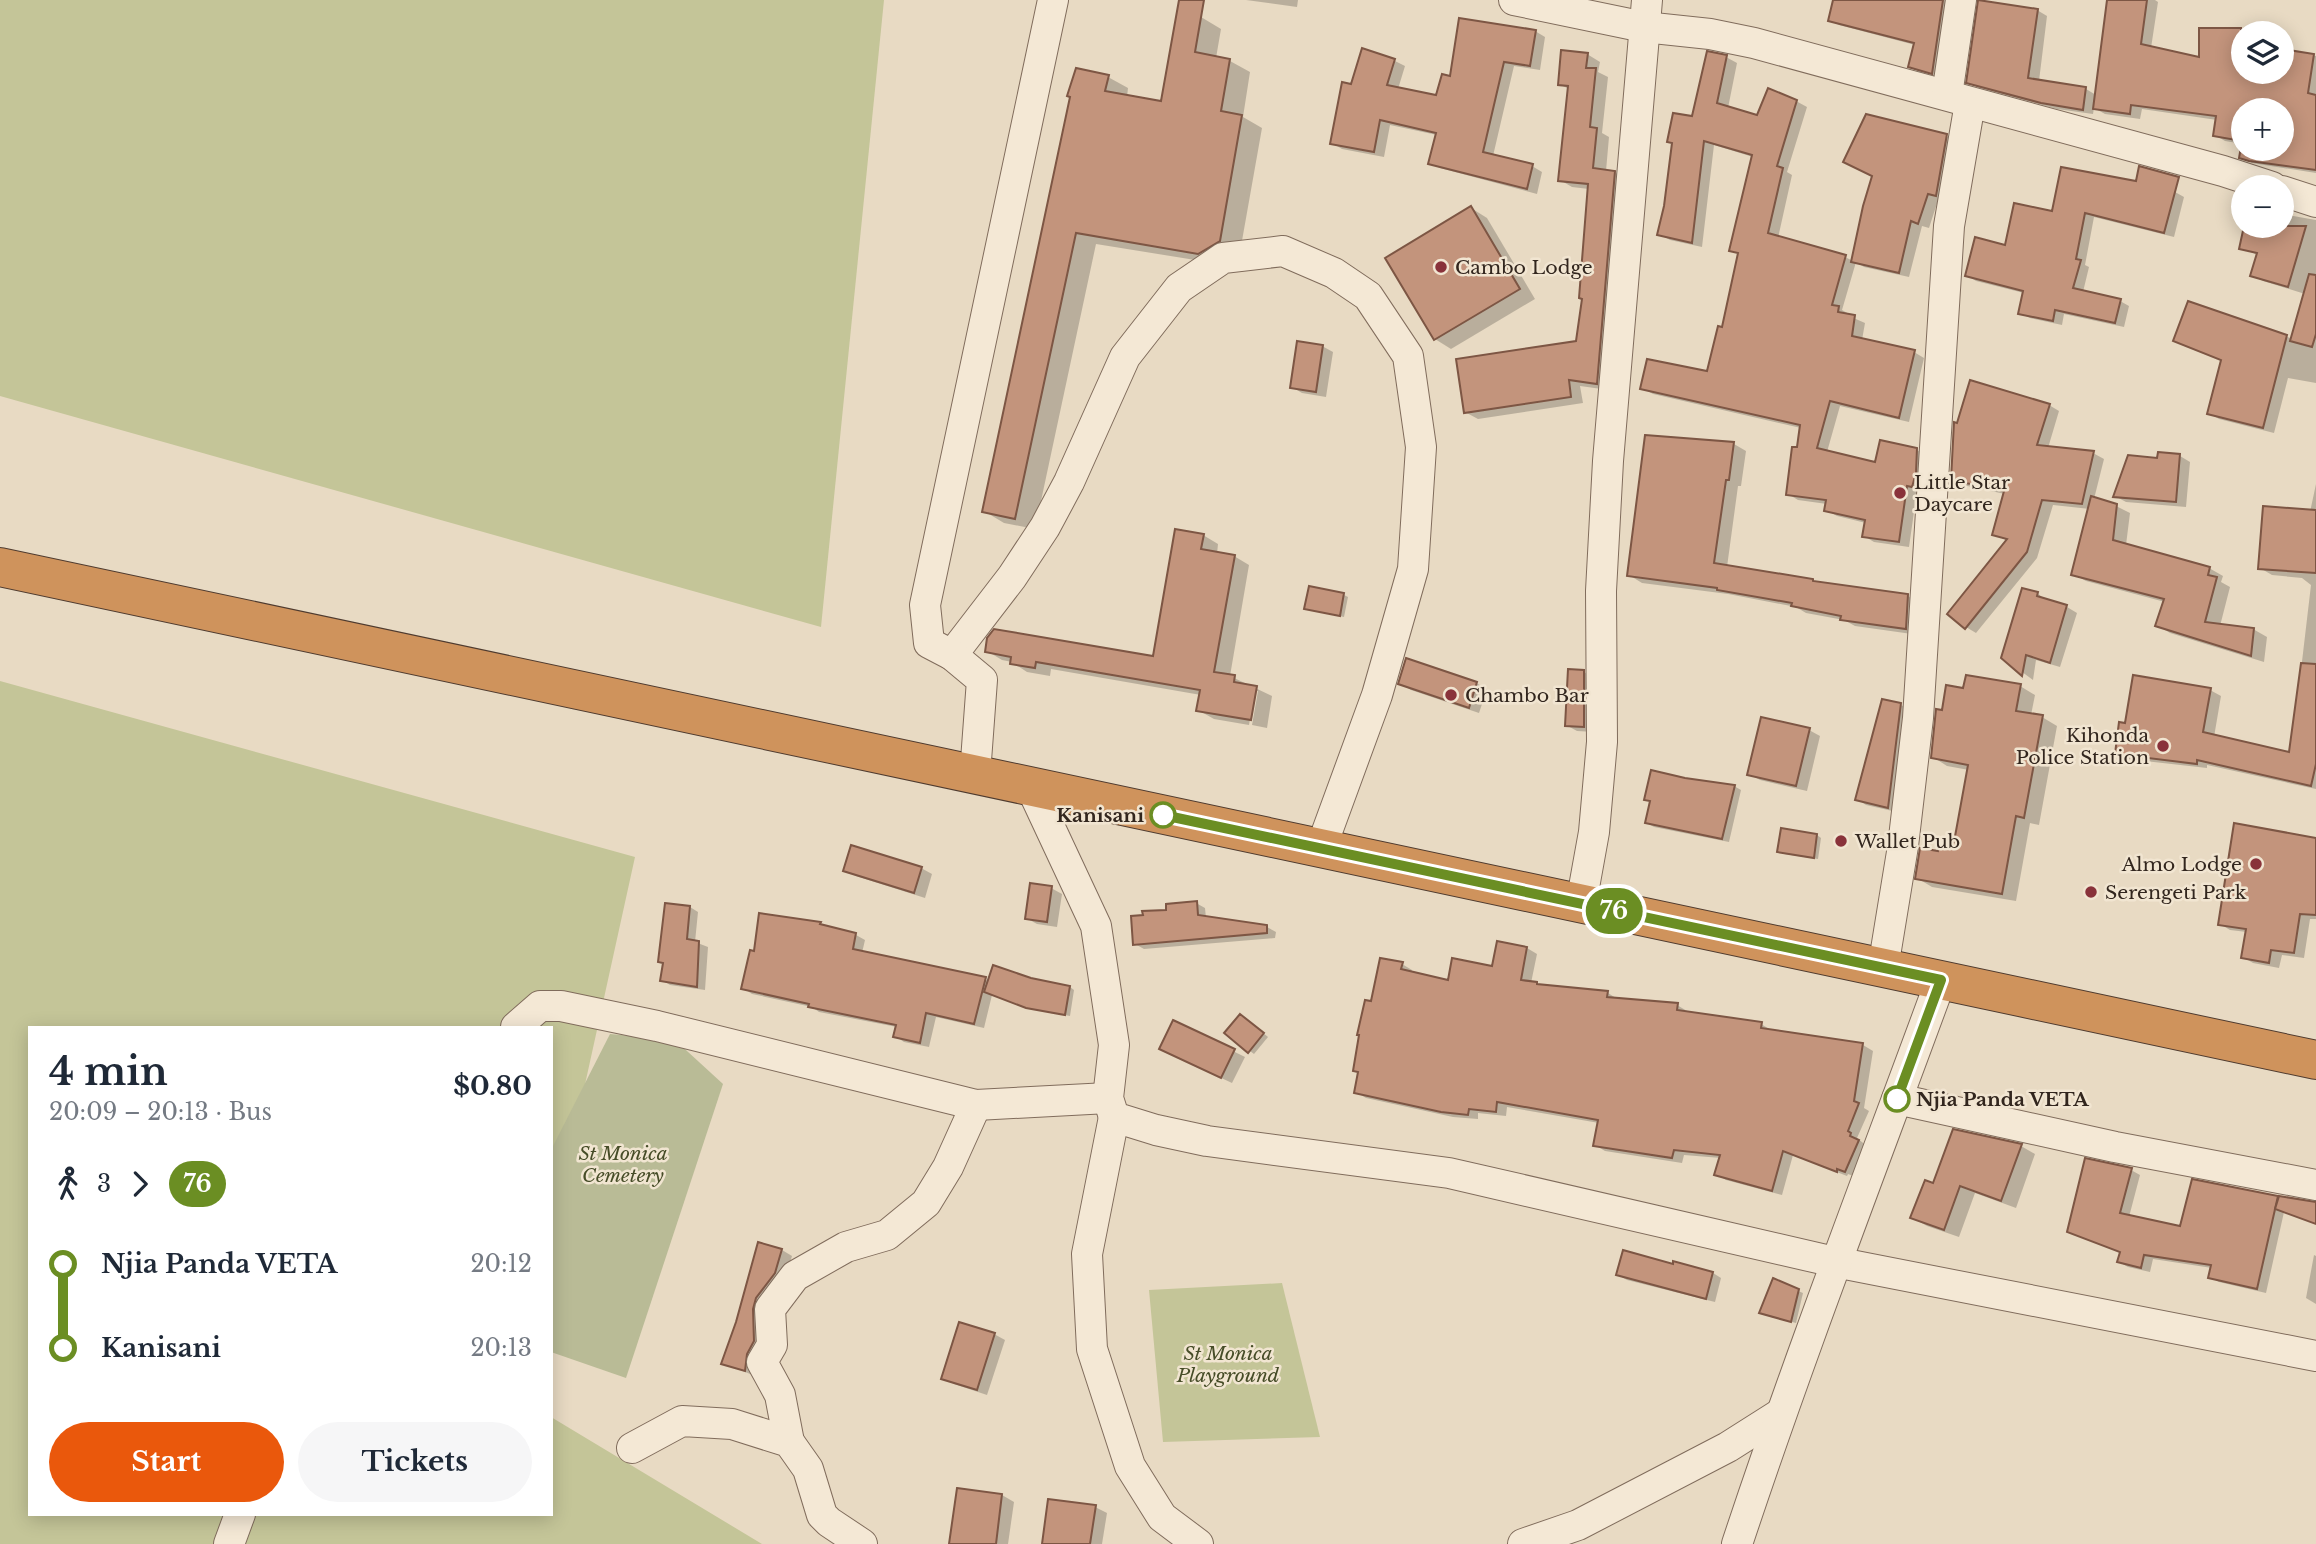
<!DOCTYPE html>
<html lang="en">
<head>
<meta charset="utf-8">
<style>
  :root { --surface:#fff; --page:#f6f6f7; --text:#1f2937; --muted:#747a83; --accent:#ea580c }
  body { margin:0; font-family:"Libre Baskerville",serif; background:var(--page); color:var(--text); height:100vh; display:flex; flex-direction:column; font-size:26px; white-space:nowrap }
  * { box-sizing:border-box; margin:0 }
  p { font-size:23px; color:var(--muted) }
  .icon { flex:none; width:38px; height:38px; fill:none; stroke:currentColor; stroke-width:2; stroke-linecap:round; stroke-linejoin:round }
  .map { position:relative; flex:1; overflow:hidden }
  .sheet { position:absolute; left:28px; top:1026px; width:525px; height:490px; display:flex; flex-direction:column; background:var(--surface); border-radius:0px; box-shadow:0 4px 18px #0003 }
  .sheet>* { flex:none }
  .badge { padding:0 14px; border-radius:23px; font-size:24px; line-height:46px }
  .buttons { position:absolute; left:2231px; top:21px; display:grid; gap:14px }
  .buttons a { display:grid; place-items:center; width:63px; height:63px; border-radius:50%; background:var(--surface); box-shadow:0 4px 18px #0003; font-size:35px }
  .map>.badge { position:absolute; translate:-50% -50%; box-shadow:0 0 0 4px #fff }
  .legs { display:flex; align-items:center; gap:10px; height:77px; padding:0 21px; font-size:23px }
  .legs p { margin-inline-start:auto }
  .overview { display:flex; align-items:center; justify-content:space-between; height:119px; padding:0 21px }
  h1 { font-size:38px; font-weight:800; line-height:52px }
  .primary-button { display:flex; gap:14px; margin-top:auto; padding:14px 21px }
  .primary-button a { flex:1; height:80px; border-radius:42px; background:var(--accent); color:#fff; font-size:28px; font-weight:800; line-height:80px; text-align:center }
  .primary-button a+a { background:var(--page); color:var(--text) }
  ul { padding:0 21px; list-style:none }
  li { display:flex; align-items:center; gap:24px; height:84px; font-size:26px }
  li i { display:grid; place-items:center; width:10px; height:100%; margin:0 9px; background:currentColor }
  li i::after { content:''; width:18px; height:18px; margin:-9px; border:5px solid; border-radius:50%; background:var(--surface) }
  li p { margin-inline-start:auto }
  li:first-child i { background:linear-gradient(#0000 50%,currentColor 0) }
  li:last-child i { background:linear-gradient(currentColor 50%,#0000 0) }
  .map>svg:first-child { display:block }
</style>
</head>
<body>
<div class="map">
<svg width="2316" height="1544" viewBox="0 0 2316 1544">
  <rect width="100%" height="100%" fill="#e8dac3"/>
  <g fill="#c4c598">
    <polygon points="0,0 884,0 821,627 0,396"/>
    <polygon points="0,681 635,857 551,1239 551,1027 30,1027 30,1514 551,1514 551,1417 762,1544 0,1544"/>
    <polygon points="1282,1283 1320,1437 1163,1442 1149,1290"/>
  </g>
  <polygon fill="#b9bb96" points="610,1034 675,1040 723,1084 626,1378 551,1352 551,1150"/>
  <g fill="#0003" fill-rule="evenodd">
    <polygon points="1246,0 1298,0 1297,7"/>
    <polygon points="1835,0 1954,0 1942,78 1919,72 1910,66 1915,45 1839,25 1830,20"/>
    <path d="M2109 0H2155L2158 2 2151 48 2200 60 2240 30 2246 33H2244V72H2282V51L2316 56V173L2252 163 2241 157 2243 144 2225 141 2215 135 2217 120 2142 109 2140 119 2105 114 2094 108 2093 114 2057 109 1979 88 1968 82 2037 10 2047 16 2039 81 2086 89 2096 95ZM2244 110H2282V149H2244Z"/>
    <polygon points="1201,17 1221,29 1216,58 1230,61 1250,72 1243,117 1262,128 1240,252 1220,264 1096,244 1035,529 1004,523 984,511 1108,77 1128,88 1127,97 1162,103"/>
    <polygon points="1535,31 1545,37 1540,70 1514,66 1493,156 1532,166 1542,172 1537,194 1440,168 1430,163 1437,135 1390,125 1384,157 1342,149 1332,143 1363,50 1395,61 1405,66 1398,89 1437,97 1451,78"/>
    <polygon points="1587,54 1600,62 1598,72 1608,77 1602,133 1609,137 1606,171 1614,172 1627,180 1609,390 1580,386 1583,403 1478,419 1465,412 1577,343 1584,299 1589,189 1572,187 1560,180 1569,89 1559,84"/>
    <polygon points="1726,57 1737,63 1728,108 1758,117 1796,101 1807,107 1787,172 1792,175 1778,238 1845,257 1853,261 1946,136 1957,142 1929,228 1922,226 1909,277 1864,267 1856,262 1842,310 1849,314 1849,316 1865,323 1862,340 1914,352 1924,358 1909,422 1840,406 1827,452 1876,464 1917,450 1927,456 1923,492 1917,491 1909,547 1874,542 1864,536 1866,523 1837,516 1826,510 1827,504 1798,500 1788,494 1801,428 1653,394 1642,388 1708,373 1724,329 1740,255 1731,250 1753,157 1714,145 1702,247 1670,240 1659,234 1693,118"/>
    <polygon points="2175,192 2184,197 2174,237 2094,217 2085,265 2089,267 2083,292 2120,301 2129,306 2124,327 2064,314 2062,325 2030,318 2020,313 2024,293 1976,281 1967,275 2053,213"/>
    <polygon points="1471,208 1487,218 1535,299 1451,349 1435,339"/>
    <polygon points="2282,214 2316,220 2316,383 2288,378 2274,433 2219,419 2209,413 2223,361 2175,341 2189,303 2293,339 2305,294 2263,281 2252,275 2258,255 2241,248 2246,226 2282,226"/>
    <polygon points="1322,346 1333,352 1326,397 1302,393 1292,387"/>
    <polygon points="2049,405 2059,411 2048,448 2093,453 2104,459 2094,499 2116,506 2130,513 2126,545 2209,568 2223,576 2221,582 2230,587 2220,626 2253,629 2267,637 2264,662 2170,633 2157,625 2165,602 2086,581 2073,574 2090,509 2053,505 2037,558 1976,633 1966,627 2008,541 1994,534 2005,494 1963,485 1952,479"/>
    <polygon points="1734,444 1746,451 1741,486 1738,486 1727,567 1817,583 1908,596 1921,604 1919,635 1855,626 1844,620 1806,613 1796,607 1728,594 1642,583 1629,575"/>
    <polygon points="2180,456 2190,462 2186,507 2126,502 2115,496 2159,460"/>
    <polygon points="2316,484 2316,678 2301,670 2311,585 2302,578 2272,575 2260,568 2310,512"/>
    <polygon points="1203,535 1218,544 1217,554 1234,556 1249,565 1230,676 1272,696 1267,728 1252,725 1258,691 1255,691 1249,725 1214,719 1198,710 1201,695 1051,669 1050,676 1027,672 1012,662 1002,660 987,651 1154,658"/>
    <polygon points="2037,593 2047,601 2067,607 2077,613 2060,667 2036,660 2033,680 2003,658"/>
    <polygon points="1344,595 1348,597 1344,617 1306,608"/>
    <polygon points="1584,672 1594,678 1594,732 1577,731 1566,725"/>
    <polygon points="1400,683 1476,683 1487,689 1479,713 1411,690"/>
    <polygon points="2020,686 2035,695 2031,715 2042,717 2057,726 2039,825 2030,823 2016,901 1932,887 1917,878 1940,853 1955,844 1969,770 1947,766 1933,757 1943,712 1964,690"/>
    <polygon points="2210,690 2221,696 2214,737 2291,754 2316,707 2316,789 2207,765 2207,768 2127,759 2117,753 2127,725"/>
    <polygon points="1883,701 1901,705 1910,710 1897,812 1866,805 1857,799"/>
    <polygon points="1809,730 1820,736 1807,791 1760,780 1749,774"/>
    <polygon points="1734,786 1741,790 1729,842 1654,827 1647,823"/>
    <polygon points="1817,835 1821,838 1818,859 1784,854 1779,851"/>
    <polygon points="2316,840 2316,919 2310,919 2304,958 2282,955 2279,968 2253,963 2243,957 2247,932 2230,930 2220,924"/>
    <polygon points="921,868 932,874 925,898 856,876 845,870"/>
    <polygon points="1051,888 1062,894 1057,927 1037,924 1026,918"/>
    <polygon points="1196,903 1205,908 1206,918 1267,927 1276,932 1275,938 1144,949 1135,944 1168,911"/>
    <polygon points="690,907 698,912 695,942 708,947 705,990 670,985 662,980"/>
    <polygon points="820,924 827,928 856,935 865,940 862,953 990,981 1031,980 1070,987 1074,990 1070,1016 1033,1009 992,995 984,1028 936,1017 929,1047 904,1042 895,1036 897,1027 819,1012 812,1007 752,994 743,988 755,953"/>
    <polygon points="1498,943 1527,948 1537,954 1531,983 1541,986 1608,993 1619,1000 1677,1005 1687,1011 1687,1013 1761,1024 1771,1030 1863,1045 1873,1051 1864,1108 1869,1111 1857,1138 1868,1147 1856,1177 1848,1174 1847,1176 1793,1155 1782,1195 1726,1180 1716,1174 1721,1158 1684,1155 1682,1163 1605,1151 1595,1145 1599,1123 1507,1107 1506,1116 1478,1113 1478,1119 1453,1117 1366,1098 1356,1092 1360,1073 1354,1070 1372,1003 1402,964 1412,970 1411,973 1449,982 1493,968"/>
    <polygon points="1245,1018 1268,1037 1254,1054 1226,1033"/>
    <polygon points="1174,1022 1245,1057 1232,1083 1172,1055"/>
    <polygon points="2021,1146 2035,1154 2016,1208 1975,1193 1959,1237 1927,1226 1913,1218 1934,1186"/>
    <polygon points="2131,1170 2140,1175 2129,1217 2181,1228 2277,1197 2316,1203 2316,1224 2284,1212 2266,1293 2219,1282 2210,1277 2212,1268 2153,1259 2150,1272 2128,1267 2119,1262 2121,1253 2069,1231"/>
    <polygon points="759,1244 782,1250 792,1256 755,1376 723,1363"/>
    <polygon points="2314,1255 2316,1256 2316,1304 2306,1298"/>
    <polygon points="1674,1266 1713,1273 1721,1278 1715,1302 1627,1280 1618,1275"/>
    <polygon points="1798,1291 1803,1293 1796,1323 1765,1315"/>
    <polygon points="994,1334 1005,1340 987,1395 954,1384 943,1378"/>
    <polygon points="1002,1495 1014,1502 1008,1544 951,1544"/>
    <polygon points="1095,1507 1107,1513 1102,1544 1044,1544"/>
  </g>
  <g fill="#c3947c" stroke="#7d5644" stroke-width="2" fill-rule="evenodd">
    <polygon points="1179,0 1204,0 1195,52 1230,59 1221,111 1242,115 1220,241 1198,254 1076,233 1015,519 982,512 1070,97 1067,96 1076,68 1109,75 1105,91 1161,101"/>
    <polygon points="1833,0 1943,0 1932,74 1908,67 1914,43 1828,21"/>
    <polygon points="1978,0 2038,9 2028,78 2086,87 2083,110 2041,103 1966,83"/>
    <path d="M2107 0H2147L2141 44 2199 57V28H2241V41H2244V72H2282V49L2314 54 2308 93 2316 95V170L2249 161 2239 158 2242 141 2213 136 2216 116 2131 105 2130 114 2093 109ZM2244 110H2282V149H2244Z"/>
    <polygon points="1459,18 1536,30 1530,66 1504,62 1483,152 1533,164 1527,189 1428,164 1436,133 1380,120 1374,152 1330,144 1342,82 1351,84 1362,48 1395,59 1387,85 1436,95 1442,74 1450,76"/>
    <polygon points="1561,50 1588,53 1586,68 1596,68 1590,127 1597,128 1593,168 1615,171 1597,384 1569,380 1571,397 1464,413 1456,359 1576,341 1582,299 1579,298 1588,184 1558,181 1568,86 1558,85"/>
    <polygon points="1707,51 1727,55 1717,103 1757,115 1768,88 1797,100 1777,166 1783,168 1768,233 1846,255 1832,305 1839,306 1838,312 1855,315 1852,336 1915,350 1899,418 1830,401 1817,448 1875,462 1880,440 1917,448 1916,473 1912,487 1907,486 1899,542 1862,537 1865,520 1824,511 1826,500 1786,495 1792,447 1797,447 1800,425 1640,389 1647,359 1707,371 1718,326 1722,327 1738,253 1729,251 1752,155 1704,141 1692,243 1657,235 1664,206 1672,143 1667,142 1673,113 1692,116"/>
    <polygon points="1866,114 1947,134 1936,196 1928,194 1918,224 1911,221 1899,273 1851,262 1863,206 1872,176 1843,162"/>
    <polygon points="2139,166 2179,177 2164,233 2085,213 2076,259 2081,260 2073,288 2121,299 2115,323 2055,310 2053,321 2018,314 2023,291 1965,276 1975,237 2005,245 2014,203 2052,211 2061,167 2136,181"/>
    <polygon points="1471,206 1520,289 1434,340 1385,258"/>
    <polygon points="2244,226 2306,226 2288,287 2250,276 2257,253 2239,249"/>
    <polygon points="2309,274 2316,275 2316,334 2312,347 2290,341"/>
    <polygon points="2188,301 2287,335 2263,428 2207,414 2221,360 2173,341"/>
    <polygon points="1297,341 1323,345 1316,392 1290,388"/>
    <polygon points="1970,380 2050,404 2037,445 2094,451 2082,504 2042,500 2027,552 1965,629 1947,614 2007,539 1992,535 2004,491 1951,480 1954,422 1957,423"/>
    <polygon points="1645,435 1734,442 1729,480 1726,480 1714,563 1813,579 1813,581 1908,594 1906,629 1840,620 1841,616 1791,606 1792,603 1717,590 1717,588 1627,576"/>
    <polygon points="2158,452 2180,454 2176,502 2113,497 2128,455 2157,458"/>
    <polygon points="2091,496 2117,504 2113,540 2210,567 2208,575 2217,577 2205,622 2254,628 2251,656 2155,626 2164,599 2071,575"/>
    <polygon points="2263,506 2316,510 2316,573 2258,569"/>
    <polygon points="1175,529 1204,534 1201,549 1235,555 1214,672 1235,675 1234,682 1257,686 1251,720 1196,711 1200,690 1036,662 1035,668 1010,664 1011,657 985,652 987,638 994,629 1153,656"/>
    <polygon points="1309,586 1344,593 1340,616 1304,609"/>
    <polygon points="2022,588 2038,592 2037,596 2067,605 2050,663 2026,655 2022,676 2001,658"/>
    <polygon points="1406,658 1477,682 1469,708 1398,684"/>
    <polygon points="2301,663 2316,664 2316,764 2311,786 2197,760 2197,764 2115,754 2119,722 2125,723 2133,675 2211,688 2203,732 2289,752"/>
    <polygon points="1568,669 1584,670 1584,727 1565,726"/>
    <polygon points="1966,675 2021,684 2016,711 2043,715 2024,818 2016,816 2002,894 1915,879 1920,848 1938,851 1940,840 1954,842 1968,765 1931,758 1936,709 1942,710 1946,685 1963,688"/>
    <polygon points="1882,699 1901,703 1888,808 1855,800"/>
    <polygon points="1761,717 1810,728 1796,786 1747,775"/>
    <polygon points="1651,770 1685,778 1735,785 1722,839 1645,823 1650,801 1644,800"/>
    <polygon points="2234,823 2316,838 2316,915 2300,914 2294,953 2271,950 2269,963 2241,958 2246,929 2218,925"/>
    <polygon points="1781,828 1817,834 1814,858 1777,852"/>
    <polygon points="851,845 922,867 914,893 843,871"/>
    <polygon points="1030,883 1052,886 1047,922 1025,919"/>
    <polygon points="1197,901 1198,915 1267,925 1267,933 1133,945 1131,916 1143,915 1142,911 1166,910 1166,904"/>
    <polygon points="665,903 690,906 687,939 699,941 697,987 660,981 663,963 658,962"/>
    <polygon points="759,913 821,922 820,924 856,933 853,949 986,977 974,1024 926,1013 920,1043 893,1037 896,1025 808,1007 809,1004 741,989 750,950 754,951"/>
    <polygon points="1497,941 1527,947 1521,980 1537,982 1537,984 1608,991 1607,997 1678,1003 1677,1010 1762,1022 1761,1028 1863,1043 1854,1101 1859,1103 1848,1131 1851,1133 1850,1136 1859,1140 1845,1172 1837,1169 1837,1172 1783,1151 1772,1191 1714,1175 1720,1155 1674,1150 1672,1158 1593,1146 1598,1120 1497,1102 1496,1112 1469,1109 1468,1115 1441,1112 1354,1093 1358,1072 1353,1071 1359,1035 1357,1035 1365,1000 1371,1001 1380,958 1403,962 1401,969 1448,980 1452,958 1492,966"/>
    <polygon points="993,965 1031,978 1070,986 1065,1015 1026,1008 984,992"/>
    <polygon points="1240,1014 1264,1033 1248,1053 1224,1033"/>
    <polygon points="1173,1020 1235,1049 1221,1078 1159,1049"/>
    <polygon points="1953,1129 2022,1144 2001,1201 1960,1186 1944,1230 1910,1218 1925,1180 1933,1183"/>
    <polygon points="2085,1158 2132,1168 2120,1213 2180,1226 2192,1179 2278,1196 2257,1289 2208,1278 2211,1265 2144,1255 2141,1268 2117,1262 2120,1252 2067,1232"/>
    <polygon points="2279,1196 2316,1202 2316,1224 2275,1209"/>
    <polygon points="758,1242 782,1249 775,1273 756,1298 753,1309 754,1341 747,1354 745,1371 721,1364 736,1322"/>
    <polygon points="1623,1250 1673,1264 1673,1261 1713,1272 1706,1299 1616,1275"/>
    <polygon points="1773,1278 1799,1289 1791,1322 1759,1313"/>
    <polygon points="959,1322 995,1333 977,1390 941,1379"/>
    <polygon points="957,1488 1002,1494 996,1544 949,1544"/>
    <polygon points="1048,1499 1096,1505 1090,1544 1042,1544"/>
  </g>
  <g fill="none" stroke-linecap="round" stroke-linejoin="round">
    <defs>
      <g id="minor">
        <polyline points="1514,0 1644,27 1710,34 1754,43 2223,171 2272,187"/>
        <polyline points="1947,95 1961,0"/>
        <polyline points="2282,191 2316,202"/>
        <polyline points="952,655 1012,577 1045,527 1069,482 1125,357 1179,288 1223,258 1283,251 1334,273 1368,296 1408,356 1421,447 1413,569 1377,695 1321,848"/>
        <polyline points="975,774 982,680 952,655 929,643 925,605 1053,0"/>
        <polyline points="1031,787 1096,926 1114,1045 1108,1098 1114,1117 1156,1130 1207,1141 1449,1173 1835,1262 2316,1356"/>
        <polyline points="1581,904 1594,832 1602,742 1601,591 1608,461 1647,0"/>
        <polyline points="1883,968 1903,846 1918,718 1949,226 1970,103"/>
        <polyline points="516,1027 540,1006 561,1006 657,1026 976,1105 1108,1098"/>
        <polyline points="1897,1099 2115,1147 2316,1185"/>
        <polyline points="1114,1117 1087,1254 1092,1349 1130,1466 1162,1517 1198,1544"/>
        <polyline points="789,1442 780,1395 762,1362 772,1345 770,1309 795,1276 846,1247 887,1235 926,1203 948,1167 976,1105"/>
        <polyline points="632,1448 682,1421 732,1424 789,1442 808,1469 822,1515 829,1522 862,1544"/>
        <polyline points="229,1544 240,1514"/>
        <polyline points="1523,1544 1578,1525 1728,1447 1780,1414"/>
        <path d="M1737 1544C1800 1354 1872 1168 1941 980"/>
      </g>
      <polyline id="highway" points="0,567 2316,1060"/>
    </defs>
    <use href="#minor" stroke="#806c5c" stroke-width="32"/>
    <use href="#highway" stroke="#4f3b2f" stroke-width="40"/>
    <use href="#minor" stroke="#f4e8d5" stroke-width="30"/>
    <use href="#highway" stroke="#cf935c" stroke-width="38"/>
  </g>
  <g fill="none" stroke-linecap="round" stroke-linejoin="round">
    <defs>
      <polyline id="line-1" points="1163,815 1941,980 1897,1099"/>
    </defs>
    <use href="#line-1" stroke="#fff" stroke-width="16"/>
    <use href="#line-1" stroke="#6b8e23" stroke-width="10"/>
  </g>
  <g fill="#89323a" stroke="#f1e5d1" stroke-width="2.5">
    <circle cx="1441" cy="267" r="7"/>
    <circle cx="1900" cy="493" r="7"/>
    <circle cx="1451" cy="695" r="7"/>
    <circle cx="2163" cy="746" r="7"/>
    <circle cx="1841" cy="841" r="7"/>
    <circle cx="2256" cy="864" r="7"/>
    <circle cx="2091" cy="892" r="7"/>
  </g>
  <g fill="#fff" stroke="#6b8e23" stroke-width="3.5">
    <circle cx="1163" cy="815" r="12"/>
    <circle cx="1897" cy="1099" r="12"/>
  </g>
  <g text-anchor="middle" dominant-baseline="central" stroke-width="5" stroke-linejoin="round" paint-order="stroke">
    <g font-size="19" fill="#32261e" stroke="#f1e5d1" text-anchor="start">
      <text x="1455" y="267">Cambo Lodge</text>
      <text x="1914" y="482">Little Star<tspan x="1914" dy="22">Daycare</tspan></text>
      <text x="1465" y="695">Chambo Bar</text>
      <text x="2149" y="735" text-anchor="end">Kihonda<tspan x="2149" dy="22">Police Station</tspan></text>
      <text x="1855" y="841">Wallet Pub</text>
      <text x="2242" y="864" text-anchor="end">Almo Lodge</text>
      <text x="2105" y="892">Serengeti Park</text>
    </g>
    <g font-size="19" font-weight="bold" fill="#32261e" stroke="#f1e5d1" text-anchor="end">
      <text x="1144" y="815">Kanisani</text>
      <text x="1916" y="1099" text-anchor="start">Njia Panda VETA</text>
    </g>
    <g font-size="19" font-style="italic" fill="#464c27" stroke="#f1e5d1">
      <text x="623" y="1153">St Monica<tspan x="623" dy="22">Cemetery</tspan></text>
      <text x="1228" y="1353">St Monica<tspan x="1228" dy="22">Playground</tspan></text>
    </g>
  </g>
</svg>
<div class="buttons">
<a><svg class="icon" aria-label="layers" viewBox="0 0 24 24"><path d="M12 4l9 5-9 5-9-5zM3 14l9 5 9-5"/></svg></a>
<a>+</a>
<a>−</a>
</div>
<b class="badge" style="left:1614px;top:911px;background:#6b8e23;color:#fff">76</b>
<section class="sheet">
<div class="overview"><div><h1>4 min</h1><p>20:09 – 20:13 · Bus</p></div><b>$0.80</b></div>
<div class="legs"><svg class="icon" aria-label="walk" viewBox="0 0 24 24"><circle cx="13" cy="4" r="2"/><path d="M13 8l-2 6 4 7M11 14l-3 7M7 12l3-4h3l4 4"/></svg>3<svg class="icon" aria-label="forward" viewBox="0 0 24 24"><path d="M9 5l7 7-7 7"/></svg><b class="badge" style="background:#6b8e23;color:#fff">76</b></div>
<ul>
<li><i style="color:#6b8e23"></i><b>Njia Panda VETA</b><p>20:12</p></li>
<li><i style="color:#6b8e23"></i><b>Kanisani</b><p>20:13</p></li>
</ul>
<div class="primary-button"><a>Start</a><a>Tickets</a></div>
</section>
</div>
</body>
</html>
